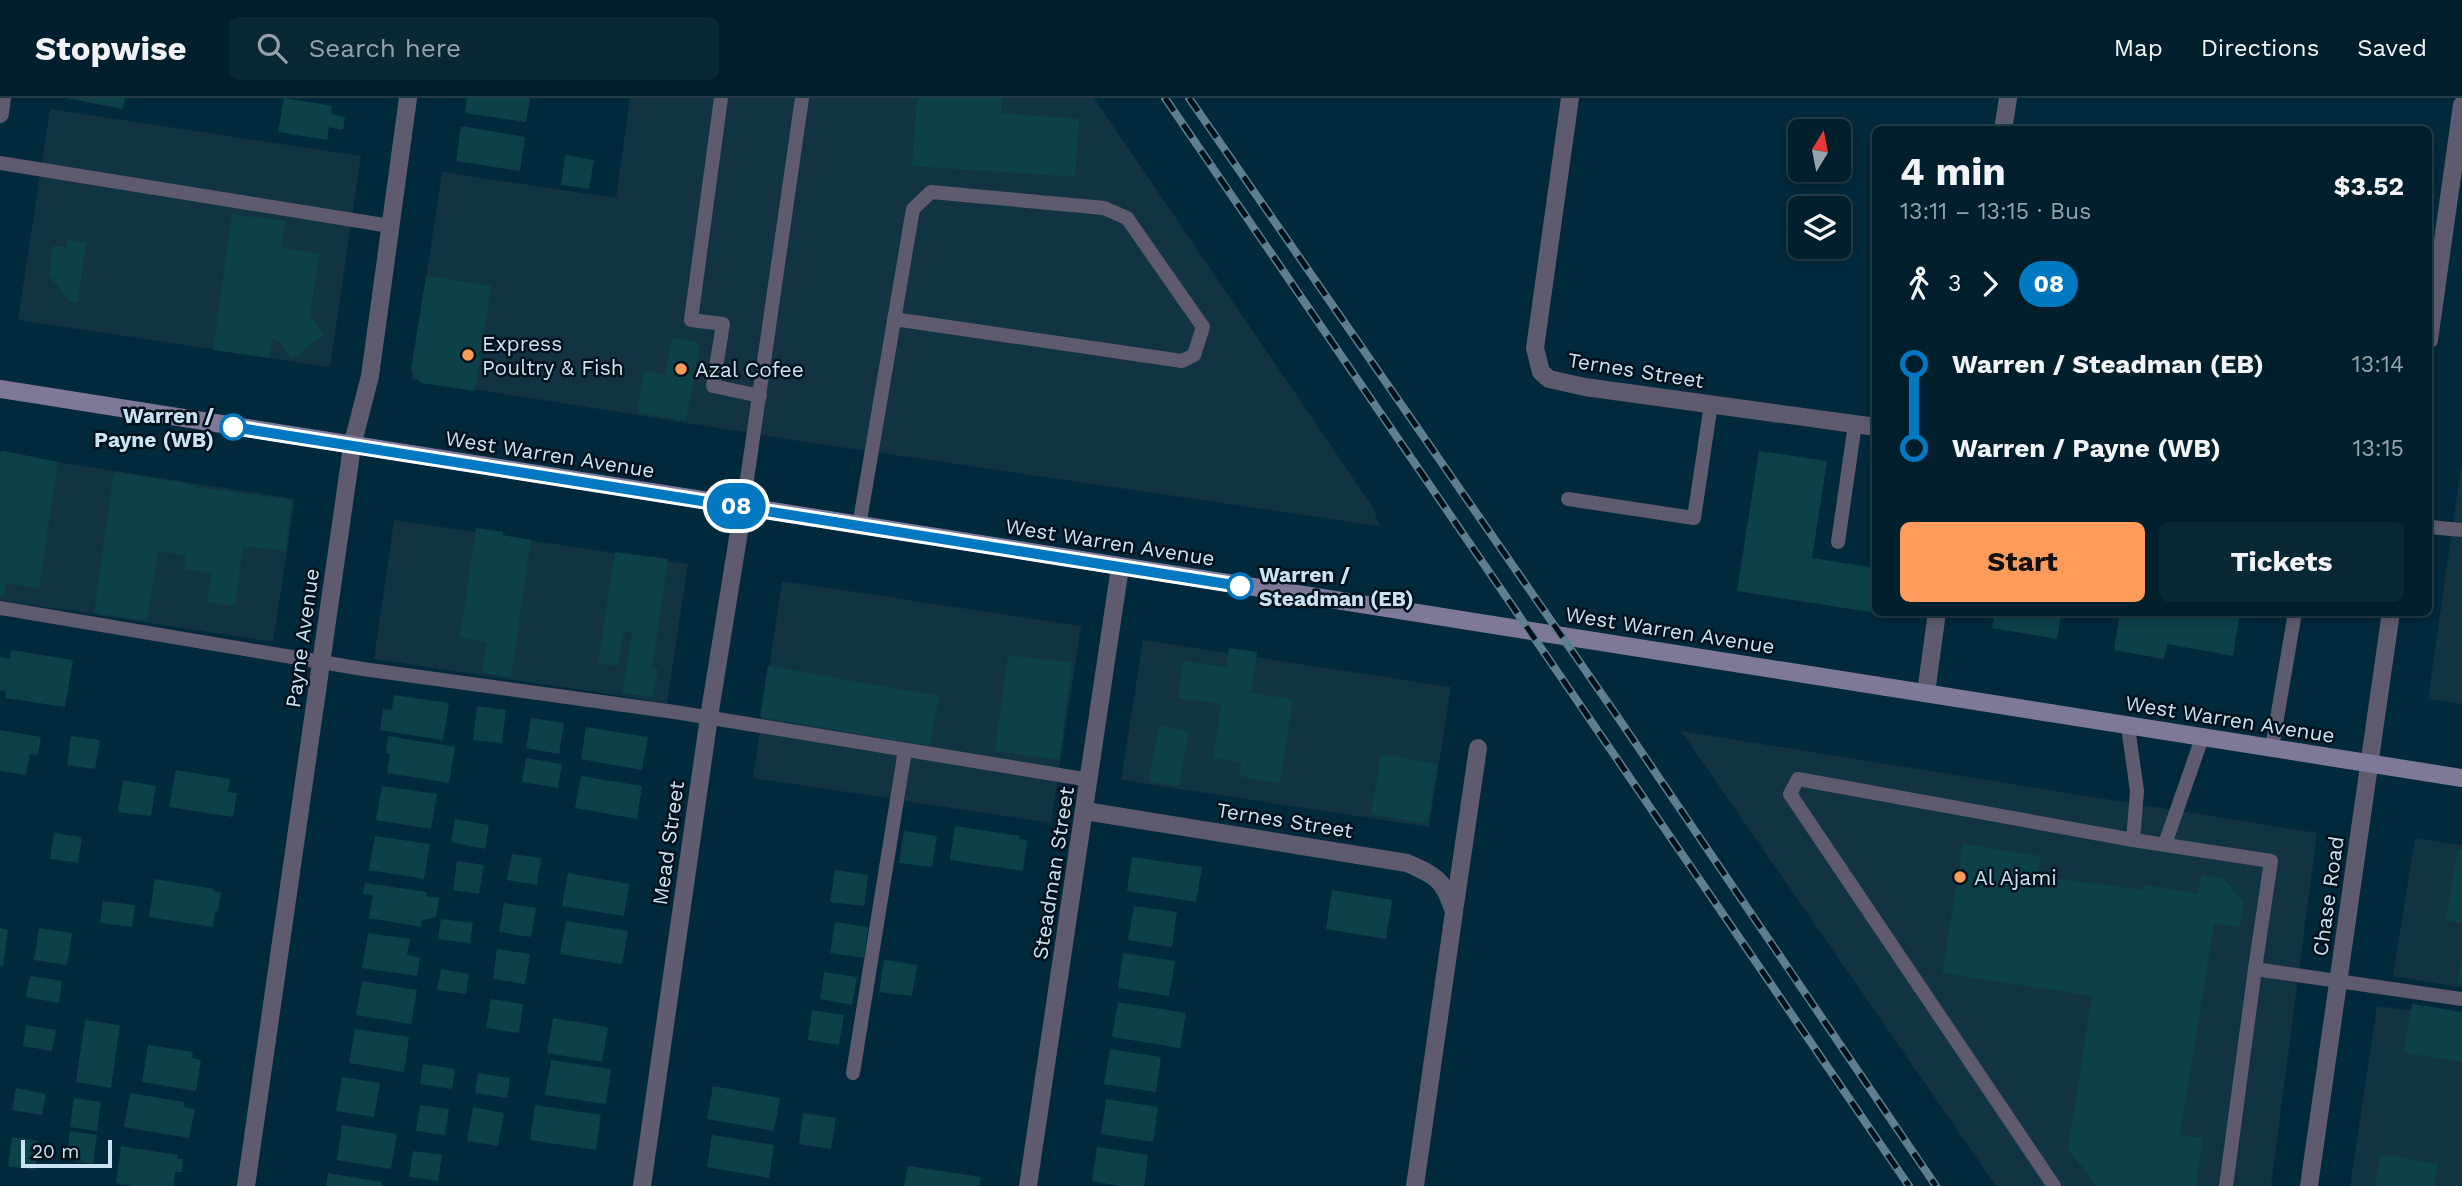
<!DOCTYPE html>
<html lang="en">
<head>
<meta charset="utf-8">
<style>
  :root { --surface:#001f2c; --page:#0a2734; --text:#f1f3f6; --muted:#95a2a9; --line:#223d48; --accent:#ff9b5a }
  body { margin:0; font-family:"Work Sans",sans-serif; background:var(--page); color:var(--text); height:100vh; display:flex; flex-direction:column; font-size:26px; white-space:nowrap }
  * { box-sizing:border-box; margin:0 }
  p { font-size:23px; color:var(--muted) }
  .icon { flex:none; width:38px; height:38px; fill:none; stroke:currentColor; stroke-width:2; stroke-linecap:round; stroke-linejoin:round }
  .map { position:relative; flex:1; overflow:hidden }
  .side { position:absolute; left:1872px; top:28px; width:560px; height:490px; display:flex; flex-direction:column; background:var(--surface); border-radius:10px; box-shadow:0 4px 10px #0003,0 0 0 2px var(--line) }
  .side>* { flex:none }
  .badge { padding:0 14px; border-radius:23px; font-size:24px; line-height:46px }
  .needle { width:46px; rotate:10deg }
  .fabs { position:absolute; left:1788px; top:21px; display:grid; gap:14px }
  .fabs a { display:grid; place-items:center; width:63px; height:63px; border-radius:10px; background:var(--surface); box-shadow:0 4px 10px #0003,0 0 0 2px var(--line); font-size:35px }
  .scale { position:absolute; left:21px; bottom:18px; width:91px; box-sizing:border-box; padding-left:7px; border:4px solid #c9e3f2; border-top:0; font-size:19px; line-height:24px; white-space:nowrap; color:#c9e3f2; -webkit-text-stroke:5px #00111a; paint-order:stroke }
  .map>.badge { position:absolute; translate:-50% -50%; box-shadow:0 0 0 4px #fff }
  .legs { display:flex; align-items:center; gap:10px; height:77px; padding:0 28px; font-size:23px }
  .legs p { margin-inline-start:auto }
  .overview { display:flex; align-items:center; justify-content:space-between; height:119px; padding:0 28px }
  h1 { font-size:38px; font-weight:700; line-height:52px }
  .button { display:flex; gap:14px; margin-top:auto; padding:14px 28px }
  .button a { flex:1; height:80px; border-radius:10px; background:var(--accent); color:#111; font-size:28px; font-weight:700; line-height:80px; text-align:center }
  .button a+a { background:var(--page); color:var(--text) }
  ul { padding:0 28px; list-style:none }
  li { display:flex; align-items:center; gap:24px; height:84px; font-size:26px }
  li i { display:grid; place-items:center; width:10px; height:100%; margin:0 9px; background:currentColor }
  li i::after { content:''; width:18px; height:18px; margin:-9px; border:5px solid; border-radius:50%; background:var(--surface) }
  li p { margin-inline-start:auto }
  li:first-child i { background:linear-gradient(#0000 50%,currentColor 0) }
  li:last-child i { background:linear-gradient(currentColor 50%,#0000 0) }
  header { display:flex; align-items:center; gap:42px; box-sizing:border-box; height:98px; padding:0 35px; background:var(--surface); border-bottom:2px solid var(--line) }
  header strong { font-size:33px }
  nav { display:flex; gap:38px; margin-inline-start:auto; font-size:24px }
  .search { width:490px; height:63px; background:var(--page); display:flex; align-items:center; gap:18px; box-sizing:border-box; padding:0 24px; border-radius:10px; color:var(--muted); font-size:26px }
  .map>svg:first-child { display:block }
</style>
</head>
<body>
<header>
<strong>Stopwise</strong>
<div class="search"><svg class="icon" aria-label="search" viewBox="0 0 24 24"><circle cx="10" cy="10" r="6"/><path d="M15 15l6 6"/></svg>Search here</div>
<nav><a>Map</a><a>Directions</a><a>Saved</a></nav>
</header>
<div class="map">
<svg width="2462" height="1088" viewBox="0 0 2462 1088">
  <rect width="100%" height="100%" fill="#00293b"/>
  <g fill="#123342">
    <polygon points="630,0 1094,0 1374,411 1379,428 806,344 411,281 442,74 616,100"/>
    <polygon points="50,11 361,58 330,269 18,222"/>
    <polygon points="0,355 295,401 273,544 0,502"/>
    <polygon points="2462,362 2462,606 2428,601"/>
    <polygon points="394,422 688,466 667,605 374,561"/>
    <polygon points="782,483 1081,528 1051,725 753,680"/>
    <polygon points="1143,542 1451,589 1429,729 1121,682"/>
    <polygon points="1681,633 2317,735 2271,1088 1996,1088"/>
    <polygon points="2415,740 2462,747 2462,890 2393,878"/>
    <polygon points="2377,908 2462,919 2462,1088 2350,1088"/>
  </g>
  <g fill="#0c414a">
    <polygon points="66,0 125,0 123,11"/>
    <polygon points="284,0 332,8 331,16 345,19 343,32 329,29 327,42 278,34"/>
    <polygon points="467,0 530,0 526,24 465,15"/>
    <polygon points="917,0 1002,0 1001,15 1079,21 1075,79 912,68"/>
    <polygon points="461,28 525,39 520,73 456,63"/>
    <polygon points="565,57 594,62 589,91 561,87"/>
    <polygon points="232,116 285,123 281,150 319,156 310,219 324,237 292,261 278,242 272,241 269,260 213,252"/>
    <polygon points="67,142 86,144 78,204 69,203 49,177 53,148 67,149"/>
    <polygon points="426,178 491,188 475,293 421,285 411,272"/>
    <polygon points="672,240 700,245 686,323 637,315 644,273 665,277"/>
    <polygon points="4,353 58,364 39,490 6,485 4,500 0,499 0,354"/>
    <polygon points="1759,353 1827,363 1812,460 1876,470 1876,515 1737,493"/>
    <polygon points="114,374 196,387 196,389 292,402 285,453 243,448 235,508 207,504 211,475 184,471 186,457 158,453 147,523 94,515"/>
    <polygon points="476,430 503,434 503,437 531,442 511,579 482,575 487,544 460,540"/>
    <polygon points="615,454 668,461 652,570 658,571 653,599 622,595 632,534 623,533 618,568 598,565"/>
    <polygon points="1995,514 2062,514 2057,541 1992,530"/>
    <polygon points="2120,514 2240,514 2233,558 2167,546 2164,561 2114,552"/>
    <polygon points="1229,550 1257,554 1251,595 1293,601 1280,685 1239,678 1241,664 1213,660 1221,606 1178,600 1183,563 1226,569"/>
    <polygon points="11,552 73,562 65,609 5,600 6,593 0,592 0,559 10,561"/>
    <polygon points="1008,557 1072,565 1059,662 995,653"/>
    <polygon points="768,568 939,598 930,648 760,619"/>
    <polygon points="394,597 449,605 443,642 380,632 383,611 392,612"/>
    <polygon points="477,608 506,612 502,645 473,642"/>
    <polygon points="531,620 564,625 559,656 526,650"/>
    <polygon points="1159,628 1189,633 1179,688 1149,683"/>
    <polygon points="586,629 648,639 642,672 581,661"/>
    <polygon points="0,632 41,639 38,657 30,656 26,677 0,673"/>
    <polygon points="71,638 100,642 95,671 67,667"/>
    <polygon points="388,638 455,649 449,685 387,675 390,656 386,655"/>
    <polygon points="1381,656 1438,666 1427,726 1371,716"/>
    <polygon points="526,660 562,666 558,690 522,684"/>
    <polygon points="176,672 230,681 228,694 237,695 233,719 169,709"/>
    <polygon points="581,678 642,688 637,721 575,710"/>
    <polygon points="123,682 156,688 151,718 118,714"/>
    <polygon points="382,688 437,696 431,731 376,722"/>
    <polygon points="455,721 489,727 485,751 451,744"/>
    <polygon points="955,728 1020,738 1019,741 1027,742 1023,773 950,762"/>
    <polygon points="904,733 937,738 932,769 899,765"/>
    <polygon points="54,735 82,739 78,765 50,761"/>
    <polygon points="375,738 430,746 424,781 369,772"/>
    <polygon points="1963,746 2041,758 2038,778 2144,792 2144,787 2198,796 2201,777 2220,780 2226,783 2243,804 2240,829 2214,826 2180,1037 2203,1040 2196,1088 2097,1088 2068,1051 2092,898 1942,875"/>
    <polygon points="2458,751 2462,752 2462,825 2446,822"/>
    <polygon points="512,756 541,760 537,787 507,782"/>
    <polygon points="1132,759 1202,769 1196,804 1127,793"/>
    <polygon points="457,763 484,767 479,796 453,792"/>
    <polygon points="835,772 868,777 864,808 830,804"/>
    <polygon points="568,775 629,786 624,818 562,808"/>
    <polygon points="155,781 214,791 213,793 221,794 218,814 215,813 213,829 149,819"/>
    <polygon points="365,785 427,794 426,798 439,800 436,819 422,822 421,829 369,820 373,797 363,796"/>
    <polygon points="1332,792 1392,802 1386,841 1326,831"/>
    <polygon points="103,803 135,807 132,829 100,825"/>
    <polygon points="504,805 536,810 531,839 499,834"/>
    <polygon points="1134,808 1177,814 1172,849 1128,842"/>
    <polygon points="441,821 473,825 470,845 438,841"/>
    <polygon points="566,823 628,833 622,866 560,856"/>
    <polygon points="835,824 868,829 864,860 830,855"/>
    <polygon points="0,830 8,832 3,868 0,868"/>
    <polygon points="39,830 72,835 67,867 34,862"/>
    <polygon points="368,835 410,841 407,857 420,859 417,878 362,870"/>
    <polygon points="497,851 530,856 525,886 493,881"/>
    <polygon points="1123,855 1175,863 1169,898 1118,890"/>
    <polygon points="884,862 917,867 912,898 879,894"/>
    <polygon points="2461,862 2462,862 2462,886 2457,885"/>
    <polygon points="441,871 469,876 466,896 437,892"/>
    <polygon points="824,874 857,879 852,907 820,901"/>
    <polygon points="30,878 62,883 59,905 26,899"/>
    <polygon points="362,883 417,892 411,926 356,917"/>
    <polygon points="491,901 523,906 519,935 486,930"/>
    <polygon points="1118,904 1186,915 1180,950 1112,939"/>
    <polygon points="2412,906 2462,914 2462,964 2404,955"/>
    <polygon points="812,912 844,917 839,947 808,942"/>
    <polygon points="553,920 608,929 602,964 547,955"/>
    <polygon points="85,922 120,927 111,990 76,984"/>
    <polygon points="26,927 56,932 52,953 23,948"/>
    <polygon points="355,931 409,939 404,974 349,965"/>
    <polygon points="148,947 193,954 192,960 201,962 196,993 142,984"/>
    <polygon points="1110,951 1161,959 1156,994 1104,986"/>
    <polygon points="551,962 611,971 606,1006 545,997"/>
    <polygon points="423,966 455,971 452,991 420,986"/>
    <polygon points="478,975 510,980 507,1000 475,995"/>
    <polygon points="342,979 380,985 374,1019 336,1013"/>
    <polygon points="713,988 780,1000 774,1033 707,1021"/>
    <polygon points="16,990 46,996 42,1017 12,1012"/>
    <polygon points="130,995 184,1004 184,1009 195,1011 189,1040 124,1029"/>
    <polygon points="74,1000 101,1004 97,1033 70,1029"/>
    <polygon points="1106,1001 1158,1009 1153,1044 1101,1036"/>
    <polygon points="420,1007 449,1011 445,1037 416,1033"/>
    <polygon points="535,1007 601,1017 596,1052 530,1042"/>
    <polygon points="473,1009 504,1015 498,1048 467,1043"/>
    <polygon points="803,1015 836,1020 831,1051 799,1046"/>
    <polygon points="342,1027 397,1036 391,1071 337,1062"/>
    <polygon points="70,1033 97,1037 93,1066 66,1062"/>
    <polygon points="712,1037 774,1047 769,1080 707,1069"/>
    <polygon points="12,1039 39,1043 35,1072 8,1068"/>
    <polygon points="121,1048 178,1057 177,1061 183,1061 182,1074 175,1074 173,1088 132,1088 116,1085"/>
    <polygon points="1097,1049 1148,1057 1144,1088 1119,1088 1092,1083"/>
    <polygon points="413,1053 442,1057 438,1083 409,1079"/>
    <polygon points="2381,1056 2438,1066 2434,1088 2375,1088"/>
    <polygon points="908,1068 981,1079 979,1088 904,1088"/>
    <polygon points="328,1075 382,1084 382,1088 326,1088"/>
  </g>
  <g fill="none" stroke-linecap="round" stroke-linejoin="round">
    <g stroke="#5e5b6e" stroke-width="14">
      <polyline points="721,0 691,222 723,226 713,288 760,298"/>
      <polyline points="0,65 390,128"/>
      <polyline points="1568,401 1694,420 1711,306"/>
      <polyline points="743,409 802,0"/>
      <polyline points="859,428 913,111 931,94 1104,110 1127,120 1203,229 1194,257 1182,263 894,221"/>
      <polyline points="2429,429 2462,432"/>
      <polyline points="1838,444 1855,326"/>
      <polyline points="0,510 363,571 675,614 1090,682"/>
      <polyline points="2272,650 2295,514"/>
      <polyline points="2133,742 2271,763 2255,871"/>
      <polyline points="2165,746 2202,640"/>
      <polyline points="853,975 905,652"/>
      <polyline points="2054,1088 1790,696 1798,681 2133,742 2137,693 2128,629"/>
      <polyline points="2226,1088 2255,871 2462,901"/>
    </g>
    <g stroke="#5e5b6e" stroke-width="18">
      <polyline points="1570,0 1535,250 1541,274 1549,281 1585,289 1876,329"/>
      <polyline points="0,16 2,0"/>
      <polyline points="2003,32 2008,0"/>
      <polyline points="1926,595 1937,514"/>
      <path d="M1085 713 1407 765C1437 778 1444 782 1454 814L1415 1088"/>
      <polyline points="1455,807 1478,650"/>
      <polyline points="246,1088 344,405 352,348 370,278 408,0"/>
      <polyline points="642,1088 709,619 743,409"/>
      <polyline points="1028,1088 1120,469"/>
    </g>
    <g stroke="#5e5b6e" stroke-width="18">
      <polyline points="2429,242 2462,7"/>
      <polyline points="2309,1088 2391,514"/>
    </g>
    <polyline stroke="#7e7998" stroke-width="18" points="0,291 2462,680"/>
    <defs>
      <g id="rail">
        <polyline points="1165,0 1909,1088"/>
        <polyline points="1189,0 1617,618 1936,1088"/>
      </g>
    </defs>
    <use href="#rail" stroke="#5d7f90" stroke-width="8"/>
    <use href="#rail" stroke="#00111a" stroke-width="5" stroke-dasharray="16" stroke-linecap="butt"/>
  </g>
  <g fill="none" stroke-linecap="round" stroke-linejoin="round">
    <defs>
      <polyline id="line-1" points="233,329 1240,488"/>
    </defs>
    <use href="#line-1" stroke="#fff" stroke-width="16"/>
    <use href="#line-1" stroke="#0079c2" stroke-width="10"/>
  </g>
  <g fill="#ff9b5a" stroke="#00111a" stroke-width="2.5">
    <circle cx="468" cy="257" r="7"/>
    <circle cx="681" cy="271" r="7"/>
    <circle cx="1960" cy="779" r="7"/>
  </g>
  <g fill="#fff" stroke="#0079c2" stroke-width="3.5">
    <circle cx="233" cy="329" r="12"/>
    <circle cx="1240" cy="488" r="12"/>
  </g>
  <g text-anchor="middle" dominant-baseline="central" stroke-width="5" stroke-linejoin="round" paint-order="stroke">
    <g font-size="21" fill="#c9e3f2" stroke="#00111a" text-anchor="start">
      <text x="482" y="245">Express<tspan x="482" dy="24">Poultry &amp; Fish</tspan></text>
      <text x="695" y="271">Azal Cofee</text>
      <text x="1974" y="779">Al Ajami</text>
    </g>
    <g font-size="21" fill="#c9e3f2" stroke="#00111a">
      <text transform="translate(1636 272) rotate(9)">Ternes Street</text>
      <text transform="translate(550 356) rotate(9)">West Warren Avenue</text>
      <text transform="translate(1110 444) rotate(9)">West Warren Avenue</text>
      <text transform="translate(1670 532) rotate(9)">West Warren Avenue</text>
      <text transform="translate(302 540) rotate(-82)">Payne Avenue</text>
      <text transform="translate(2230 621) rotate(9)">West Warren Avenue</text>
      <text transform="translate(1285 722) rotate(9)">Ternes Street</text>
      <text transform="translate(668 745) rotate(-82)">Mead Street</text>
      <text transform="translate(1053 775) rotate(-81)">Steadman Street</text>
      <text transform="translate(2328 798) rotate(-82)">Chase Road</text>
    </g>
    <g font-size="21" font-weight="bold" fill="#c9e3f2" stroke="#00111a" text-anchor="end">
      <text x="214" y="317">Warren /<tspan x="214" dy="24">Payne (WB)</tspan></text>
      <text x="1259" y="476" text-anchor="start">Warren /<tspan x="1259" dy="24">Steadman (EB)</tspan></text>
    </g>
  </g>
</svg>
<div class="fabs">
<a><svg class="needle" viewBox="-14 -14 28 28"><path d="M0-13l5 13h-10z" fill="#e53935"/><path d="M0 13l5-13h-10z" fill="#95a2a9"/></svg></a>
<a><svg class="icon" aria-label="layers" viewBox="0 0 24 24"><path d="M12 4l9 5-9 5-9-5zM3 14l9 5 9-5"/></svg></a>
</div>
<div class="scale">20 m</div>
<b class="badge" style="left:736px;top:408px;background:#0079c2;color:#fff">08</b>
<section class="side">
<div class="overview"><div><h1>4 min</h1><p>13:11 – 13:15 · Bus</p></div><b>$3.52</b></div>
<div class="legs"><svg class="icon" aria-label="walk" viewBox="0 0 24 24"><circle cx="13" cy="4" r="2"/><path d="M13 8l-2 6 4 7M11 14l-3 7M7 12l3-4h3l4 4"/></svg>3<svg class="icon" aria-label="forward" viewBox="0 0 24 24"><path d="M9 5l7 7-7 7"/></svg><b class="badge" style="background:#0079c2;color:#fff">08</b></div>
<ul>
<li><i style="color:#0079c2"></i><b>Warren / Steadman (EB)</b><p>13:14</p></li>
<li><i style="color:#0079c2"></i><b>Warren / Payne (WB)</b><p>13:15</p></li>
</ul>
<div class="button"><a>Start</a><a>Tickets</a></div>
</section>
</div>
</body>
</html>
